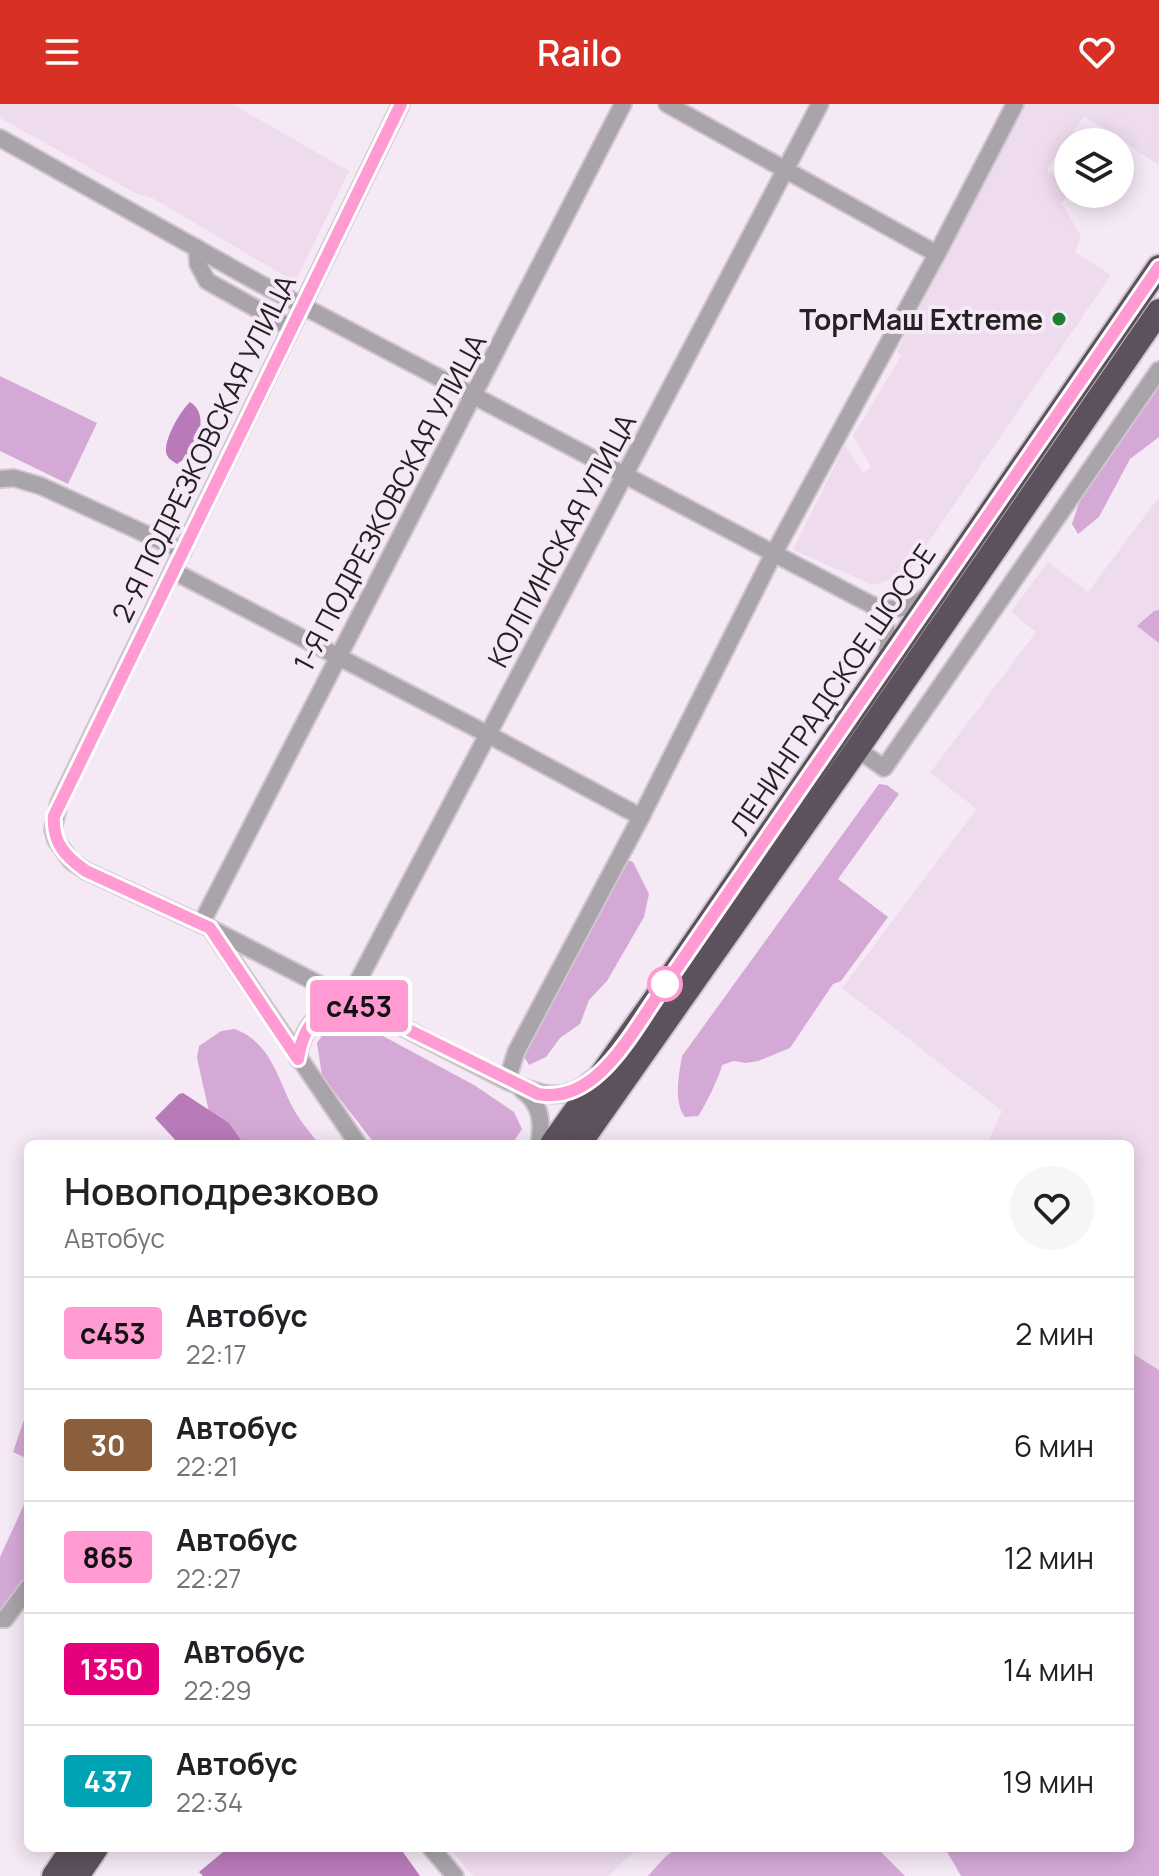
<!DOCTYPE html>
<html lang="ru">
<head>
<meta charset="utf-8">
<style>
  :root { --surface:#fff; --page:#f6f6f6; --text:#202124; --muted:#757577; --line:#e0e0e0; --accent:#d93025 }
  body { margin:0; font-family:Manrope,sans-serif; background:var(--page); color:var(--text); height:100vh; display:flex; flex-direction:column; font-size:30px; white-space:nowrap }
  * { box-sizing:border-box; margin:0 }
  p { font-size:26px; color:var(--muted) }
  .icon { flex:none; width:44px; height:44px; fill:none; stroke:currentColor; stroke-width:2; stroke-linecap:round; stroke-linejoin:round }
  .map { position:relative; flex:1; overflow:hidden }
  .panel { position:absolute; left:24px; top:1036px; width:1110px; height:712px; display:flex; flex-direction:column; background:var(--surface); border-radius:12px; box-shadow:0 4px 20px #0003 }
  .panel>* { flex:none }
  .badge { padding:0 16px; border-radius:6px; font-size:28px; line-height:52px }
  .controls { position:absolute; left:1054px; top:24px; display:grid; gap:16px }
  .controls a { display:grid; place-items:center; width:80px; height:80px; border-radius:50%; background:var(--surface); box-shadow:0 4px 20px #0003; font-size:40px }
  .map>.badge { position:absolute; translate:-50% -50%; box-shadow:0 0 0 4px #fff }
  .round { display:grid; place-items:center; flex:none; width:84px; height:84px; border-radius:42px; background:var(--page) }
  .overview { display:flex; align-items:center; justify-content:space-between; height:136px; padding:0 40px }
  h1 { font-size:38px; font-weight:600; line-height:60px }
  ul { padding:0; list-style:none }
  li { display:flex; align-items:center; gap:24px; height:112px; padding:0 40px; border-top:2px solid var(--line) }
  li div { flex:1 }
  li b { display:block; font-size:30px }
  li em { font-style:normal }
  li .badge { min-width:88px; font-weight:700; text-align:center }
  header { display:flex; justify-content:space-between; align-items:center; height:104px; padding:0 40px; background:var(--accent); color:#fff; font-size:36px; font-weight:600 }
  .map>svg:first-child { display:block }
</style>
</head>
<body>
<header><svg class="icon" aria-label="menu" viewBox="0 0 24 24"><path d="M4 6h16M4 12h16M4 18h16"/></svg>Railo<svg class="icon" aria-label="heart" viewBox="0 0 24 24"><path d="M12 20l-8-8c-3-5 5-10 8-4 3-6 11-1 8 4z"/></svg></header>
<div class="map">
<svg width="1159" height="1772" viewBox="0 0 1159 1772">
  <rect width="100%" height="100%" fill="#f6e9f6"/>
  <g fill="#eedbee">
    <polygon points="0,0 232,0 349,67 295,178 154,95 135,89 0,14"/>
    <polygon points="1025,0 1159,0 1159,61 1084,12 1053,56 1047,66 1068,81 1068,90 1062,100 1081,132 1075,148 1111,171 906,471 873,481 793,446 845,341 863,369 871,363 853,332 901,252 897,248"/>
    <polygon points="1159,393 1159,1266 1130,1248 1130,1040 987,1040 1002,1007 842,884 977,705 930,669 1036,528 1011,508 1048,458 1088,488"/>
    <polygon points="450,1744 638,1744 608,1772 473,1772"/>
  </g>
  <g fill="#d5a9d6">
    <polygon points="0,272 97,319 68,380 0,347"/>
    <polygon points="1159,281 1159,333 1130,355 1099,413 1078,430 1072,420 1080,396"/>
    <polygon points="1159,506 1159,539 1137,522 1154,507"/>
    <path d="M879 680 887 681 899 690 838 775 888 813 841 877 833 880 790 944 758 957 746 959 734 957 722 961C721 969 703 1007 698 1012L685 1013C673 997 679 971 682 952Z"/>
    <polygon points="628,756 633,758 649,790 644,813 607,877 589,896 580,920 560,934 546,953 529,961 523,951"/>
    <polygon points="343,917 370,925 474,981 514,1008 522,1025 512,1040 375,1040 322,972 317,939 328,923"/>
    <path d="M235 925C271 939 277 973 293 1004 300 1017 310 1028 319 1040H244L229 1019 209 1008 197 954 199 942 221 927Z"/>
    <polygon points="1130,1248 1159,1266 1159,1772 961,1772 945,1744 1130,1744"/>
    <polygon points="28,1304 28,1355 13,1348"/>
    <polygon points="28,1392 28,1474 0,1506 0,1453"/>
    <polygon points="677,1744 877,1744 905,1772 648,1772 664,1754"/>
  </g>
  <g fill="#b97aba">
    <path d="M190 298C212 311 196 350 177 360 172 357 165 353 166 345 167 330 180 308 190 298Z"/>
    <polygon points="183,989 229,1019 244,1040 179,1040 155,1014 179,990"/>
    <polygon points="228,1744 400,1744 420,1772 203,1772 199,1768"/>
  </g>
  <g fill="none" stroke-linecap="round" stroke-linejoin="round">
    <defs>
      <g id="minor">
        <path d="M401 0 59 699 53 725 56 736 71 757 86 767 210 824 507 977C536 989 565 1001 591 975"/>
        <polyline points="667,0 937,150"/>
        <path d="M0 34 257 178 872 501C893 508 911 506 928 491"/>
        <polyline points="197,144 198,160 207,177 291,224"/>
        <polyline points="0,375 14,374 41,382 183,447"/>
        <polyline points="173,467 489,631 641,713"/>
        <path d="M872 501C888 515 890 535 886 555"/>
        <polyline points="857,645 884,664 1159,266"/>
        <polyline points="201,820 623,0"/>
        <polyline points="211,825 358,1040"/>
        <polyline points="348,896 820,0"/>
        <path d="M298 955C303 918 317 911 348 896"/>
        <polyline points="507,977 516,948 641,713 774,449 937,150 1015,0"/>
        <path d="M522 986C541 999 543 1019 539 1040"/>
        <polyline points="0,1515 5,1515 28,1484"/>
        <polyline points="431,1744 455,1772"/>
      </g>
      <g id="highway">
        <polyline points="552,1040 661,887 1159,163"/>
        <polyline points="579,1040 857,645 1159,207"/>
        <polyline points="54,1772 73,1744"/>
        <polyline points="77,1772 96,1744"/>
      </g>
    </defs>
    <use href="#minor" stroke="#d0c5d0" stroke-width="20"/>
    <use href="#highway" stroke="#d0c5d0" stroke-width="28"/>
    <use href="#minor" stroke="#a9a4a9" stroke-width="16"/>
    <use href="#highway" stroke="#5c515c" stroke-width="24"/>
  </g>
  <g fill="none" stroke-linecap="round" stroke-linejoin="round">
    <defs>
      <path id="line" d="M401 0 54 712C52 739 66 753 86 767L210 824 298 955C304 918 317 911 348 896L538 990C597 1001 632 927 661 887L1159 163"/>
    </defs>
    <use href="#line" stroke="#fff" stroke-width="18"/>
    <use href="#line" stroke="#ff9ad2" stroke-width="12"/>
  </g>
  <circle fill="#1f7f31" stroke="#f6e9f6" stroke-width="3" cx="1059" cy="215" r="8"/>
  <circle fill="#fff" stroke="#ff9ad2" stroke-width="4" cx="665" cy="880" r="16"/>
  <g text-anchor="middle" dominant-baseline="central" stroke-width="8" stroke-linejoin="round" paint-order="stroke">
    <g font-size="28" font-weight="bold" fill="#252125" stroke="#f6e9f6" text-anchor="end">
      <text x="1043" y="215">ТоргМаш Extreme</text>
    </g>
    <g font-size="28" fill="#252125" stroke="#f6e9f6">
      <text transform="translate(203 344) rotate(-64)">2-Я ПОДРЕЗКОВСКАЯ УЛИЦА</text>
      <text transform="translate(389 398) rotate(-62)">1-Я ПОДРЕЗКОВСКАЯ УЛИЦА</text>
      <text transform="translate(561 436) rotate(-62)">КОЛПИНСКАЯ УЛИЦА</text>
      <text transform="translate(832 585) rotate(-56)">ЛЕНИНГРАДСКОЕ ШОССЕ</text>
    </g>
  </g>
</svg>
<div class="controls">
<a><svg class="icon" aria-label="layers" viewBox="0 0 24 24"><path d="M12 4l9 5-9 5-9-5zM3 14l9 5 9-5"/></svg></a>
</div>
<b class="badge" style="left:359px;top:902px;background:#ff9ad2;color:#111">с453</b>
<section class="panel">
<div class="overview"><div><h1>Новоподрезково</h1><p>Автобус</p></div><a class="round"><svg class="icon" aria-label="heart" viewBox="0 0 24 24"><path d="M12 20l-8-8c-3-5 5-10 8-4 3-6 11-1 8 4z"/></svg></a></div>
<ul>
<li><span class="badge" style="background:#ff9ad2;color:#111">с453</span><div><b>Автобус</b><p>22:17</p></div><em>2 мин</em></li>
<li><span class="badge" style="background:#8b5e3c;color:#fff">30</span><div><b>Автобус</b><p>22:21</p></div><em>6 мин</em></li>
<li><span class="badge" style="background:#ff9ad2;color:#111">865</span><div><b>Автобус</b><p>22:27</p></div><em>12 мин</em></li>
<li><span class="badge" style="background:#e6007e;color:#fff">1350</span><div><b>Автобус</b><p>22:29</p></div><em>14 мин</em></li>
<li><span class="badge" style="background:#00a3b4;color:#fff">437</span><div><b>Автобус</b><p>22:34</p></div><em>19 мин</em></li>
</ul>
</section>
</div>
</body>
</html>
